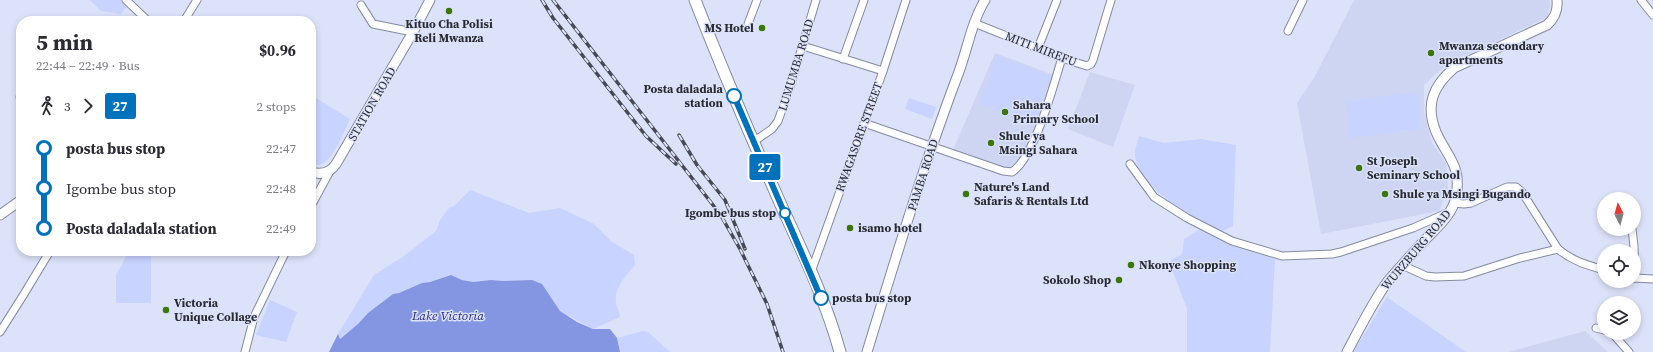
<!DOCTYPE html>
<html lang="en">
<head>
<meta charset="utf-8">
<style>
  :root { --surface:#fff; --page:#f7f7f7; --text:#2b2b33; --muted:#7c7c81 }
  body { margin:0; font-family:"Source Serif 4",serif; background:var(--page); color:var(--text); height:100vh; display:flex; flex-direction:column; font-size:15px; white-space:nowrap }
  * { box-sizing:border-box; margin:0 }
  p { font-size:13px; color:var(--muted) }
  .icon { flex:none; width:22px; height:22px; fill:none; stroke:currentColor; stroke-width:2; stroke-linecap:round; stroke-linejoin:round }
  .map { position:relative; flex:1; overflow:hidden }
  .drawer { position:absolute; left:16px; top:16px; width:300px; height:240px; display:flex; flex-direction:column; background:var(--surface); border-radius:16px; box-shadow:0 2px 6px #0003 }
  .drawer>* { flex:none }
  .badge { padding:0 8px; border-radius:3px; font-size:14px; line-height:26px }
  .needle { width:26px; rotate:354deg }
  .controls { position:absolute; left:1597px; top:192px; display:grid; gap:8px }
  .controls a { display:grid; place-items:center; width:44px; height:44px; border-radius:50%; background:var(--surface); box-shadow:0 2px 6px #0003; font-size:20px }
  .map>.badge { position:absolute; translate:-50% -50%; box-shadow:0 0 0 2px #fff }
  .legs { display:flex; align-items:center; gap:6px; height:44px; padding:0 20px; font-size:13px }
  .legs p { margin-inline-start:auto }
  .head { display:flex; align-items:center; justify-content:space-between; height:68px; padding:0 20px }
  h1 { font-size:22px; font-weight:700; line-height:30px }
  ul { padding:0 20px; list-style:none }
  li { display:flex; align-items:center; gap:14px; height:40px; font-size:15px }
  li i { display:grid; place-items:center; width:6px; height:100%; margin:0 5px; background:currentColor }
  li i::after { content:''; width:10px; height:10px; margin:-5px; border:3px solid; border-radius:50%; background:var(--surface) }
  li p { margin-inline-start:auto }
  li:first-child i { background:linear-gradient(#0000 50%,currentColor 0) }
  li:last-child i { background:linear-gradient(currentColor 50%,#0000 0) }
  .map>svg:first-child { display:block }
</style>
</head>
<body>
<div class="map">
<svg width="1653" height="352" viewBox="0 0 1653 352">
  <rect width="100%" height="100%" fill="#dce2f9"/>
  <g fill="#cdd5f3">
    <polygon points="1354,0 1549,0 1550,4 1548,17 1446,65 1424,85 1424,112 1432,143 1446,163 1448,189 1439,211 1321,234 1297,103 1314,78"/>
    <polygon points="995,53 1054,75 1025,152 1012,170 953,150"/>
    <polygon points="1090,72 1135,85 1113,147 1068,129"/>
    <polygon points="1585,331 1608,352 1509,352"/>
  </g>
  <g fill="#c8d3ff">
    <polygon points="90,0 122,0 128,5 121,14 101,11"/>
    <polygon points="997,56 1050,76 1034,125 980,104"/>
    <polygon points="1417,92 1421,129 1350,138 1346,101"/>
    <path d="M311 95 350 119C344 131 329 175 311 163Z"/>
    <polygon points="909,98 936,107 932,119 905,109"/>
    <path d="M1139 136 1164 143 1201 139 1236 145 1233 226 1220 232C1195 218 1133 186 1135 151 1136 146 1138 141 1139 136Z"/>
    <path d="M470 190 529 213 560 208 594 224 612 242 634 255 635 265C626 276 614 287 616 302 616 307 620 312 620 317L593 329 560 311 542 284 532 280 504 281 491 280 473 282 462 280 451 275 430 282 422 283 399 293 393 294 368 313 359 323 339 339 338 334 374 275 404 256 436 231 440 220 449 208 454 206Z"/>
    <polygon points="1200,229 1230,245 1275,259 1270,352 1187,352 1187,309 1170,264 1172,259 1182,255 1184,239"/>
    <polygon points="127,255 151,255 151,303 116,303 116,275"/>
    <polygon points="1387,297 1466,352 1353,352"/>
    <polygon points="270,300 297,312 286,342 256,335"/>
    <polygon points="643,331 648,332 670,352 620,352 617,338"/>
  </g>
  <polygon fill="#8495e1" points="451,275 462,280 473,282 491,280 504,281 532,280 542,284 560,311 577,322 593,329 610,329 617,338 620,352 329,352 338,334 340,339 359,323 368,313 393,294 399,293 422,283 430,282"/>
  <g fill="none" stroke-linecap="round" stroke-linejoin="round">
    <defs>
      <g id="minor">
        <polyline points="126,0 148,21"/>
        <polyline points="1641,0 1653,15"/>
        <polyline points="361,5 373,24 413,32"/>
        <polyline points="184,21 197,0"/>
        <polyline points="974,23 1062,58 1087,66 1091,64 1093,60 1111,0"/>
        <polyline points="748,24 757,0"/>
        <polyline points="1288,31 1303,0"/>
        <polyline points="803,46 883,71"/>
        <polyline points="1038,48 1057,0"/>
        <polyline points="843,59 864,0"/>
        <polyline points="20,97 21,98"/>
        <path d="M864 123 1003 171 1012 172C1035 157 1053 86 1062 58"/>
        <polyline points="753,142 772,129 778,121 791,84 816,0"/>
        <polyline points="1130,164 1154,197 1187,218 1232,241 1282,256 1332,254 1341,252 1413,228 1449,212"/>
        <path d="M1454 203 1464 204 1471 203 1507 187H1516L1522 192 1558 249C1572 261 1587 265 1604 270"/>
        <polyline points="311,206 330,171"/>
        <polyline points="1632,229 1634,246 1635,278"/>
        <polyline points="1402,265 1426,276 1435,277 1464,276 1520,258 1558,249"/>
        <polyline points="811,272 883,71 906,0"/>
        <polyline points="1634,278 1653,279"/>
        <polyline points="1596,328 1604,330"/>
        <polyline points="0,332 24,294 50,251"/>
        <polyline points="1612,333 1629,352"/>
        <polyline points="245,352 254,317 286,251"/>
      </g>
      <g id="major">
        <path d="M311 172C321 175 330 173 336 164L413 32 430 0"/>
        <polyline points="0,215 21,200"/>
        <path d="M867 352C895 260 923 167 957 77 967 52 971 23 985 0"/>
        <path d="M1347 352C1360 328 1372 303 1388 281 1399 268 1411 255 1422 243 1435 229 1452 216 1456 197 1462 165 1447 157 1436 132 1425 105 1433 86 1454 68L1547 25C1555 18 1558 11 1557 0"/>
      </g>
      <path id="highway" d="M695 0C722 69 751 137 781 205 803 253 826 301 840 352"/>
    </defs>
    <use href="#minor" stroke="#848a9f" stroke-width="9"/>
    <use href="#major" stroke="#848a9f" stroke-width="11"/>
    <use href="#highway" stroke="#848a9f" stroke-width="13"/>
    <use href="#minor" stroke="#fff" stroke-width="7"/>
    <use href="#major" stroke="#fff" stroke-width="9"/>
    <use href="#highway" stroke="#fff" stroke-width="11"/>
    <defs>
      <g id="rail">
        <polyline points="542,0 553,18 646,136 676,164"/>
        <polyline points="553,0 720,214 740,249 767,304 783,352"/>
        <polyline points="679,135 697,165 725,200 745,249"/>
      </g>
    </defs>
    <use href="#rail" stroke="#474a54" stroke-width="3.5"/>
    <use href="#rail" stroke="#dce2f9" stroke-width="2" stroke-dasharray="6" stroke-linecap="butt"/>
  </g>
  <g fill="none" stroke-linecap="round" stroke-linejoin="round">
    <defs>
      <polyline id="line-1" points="734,96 821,298"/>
    </defs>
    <use href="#line-1" stroke="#fff" stroke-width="9"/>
    <use href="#line-1" stroke="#0072bc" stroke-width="6"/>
  </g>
  <g fill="#3b760c" stroke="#dce2f9" stroke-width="1.5">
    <circle cx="449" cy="11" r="4"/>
    <circle cx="762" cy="28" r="4"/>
    <circle cx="1431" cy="53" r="4"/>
    <circle cx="1005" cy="112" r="4"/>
    <circle cx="991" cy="143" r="4"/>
    <circle cx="1359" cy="168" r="4"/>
    <circle cx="966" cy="194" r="4"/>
    <circle cx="1385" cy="194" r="4"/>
    <circle cx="850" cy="228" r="4"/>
    <circle cx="1131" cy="265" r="4"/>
    <circle cx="1119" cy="280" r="4"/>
    <circle cx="166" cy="310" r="4"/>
  </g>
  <g fill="#fff" stroke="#0072bc" stroke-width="2">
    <circle cx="734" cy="96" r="7"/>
    <circle cx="785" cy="213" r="5"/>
    <circle cx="821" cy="298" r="7"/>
  </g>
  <g text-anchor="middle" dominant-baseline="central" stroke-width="3" stroke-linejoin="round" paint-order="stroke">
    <g font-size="12" font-weight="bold" fill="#292b33" stroke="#dce2f9" text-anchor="start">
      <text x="449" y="24" text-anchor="middle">Kituo Cha Polisi<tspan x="449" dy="14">Reli Mwanza</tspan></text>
      <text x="754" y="28" text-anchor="end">MS Hotel</text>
      <text x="1439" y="46">Mwanza secondary<tspan x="1439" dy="14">apartments</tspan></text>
      <text x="1013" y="105">Sahara<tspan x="1013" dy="14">Primary School</tspan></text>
      <text x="999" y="136">Shule ya<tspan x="999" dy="14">Msingi Sahara</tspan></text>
      <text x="1367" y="161">St Joseph<tspan x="1367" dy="14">Seminary School</tspan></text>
      <text x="974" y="187">Nature's Land<tspan x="974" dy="14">Safaris &amp; Rentals Ltd</tspan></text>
      <text x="1393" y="194">Shule ya Msingi Bugando</text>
      <text x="858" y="228">isamo hotel</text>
      <text x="1139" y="265">Nkonye Shopping</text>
      <text x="1111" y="280" text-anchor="end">Sokolo Shop</text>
      <text x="174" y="303">Victoria<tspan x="174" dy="14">Unique Collage</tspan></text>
    </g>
    <g font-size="12" fill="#292b33" stroke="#dce2f9">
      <text transform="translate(1041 49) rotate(21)">MITI MIREFU</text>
      <text transform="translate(796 65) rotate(-73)">LUMUMBA ROAD</text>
      <text transform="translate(372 104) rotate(-60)">STATION ROAD</text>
      <text transform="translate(859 137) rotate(-70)">RWAGASORE STREET</text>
      <text transform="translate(923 175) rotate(-72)">PAMBA ROAD</text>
      <text transform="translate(1416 250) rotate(-50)">WURZBURG ROAD</text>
    </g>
    <g font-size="12" font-weight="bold" fill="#292b33" stroke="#dce2f9" text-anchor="end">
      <text x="723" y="89">Posta daladala<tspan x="723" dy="14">station</tspan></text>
      <text x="776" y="213">Igombe bus stop</text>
      <text x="832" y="298" text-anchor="start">posta bus stop</text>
    </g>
    <g font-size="13" font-style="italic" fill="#262b82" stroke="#dce2f9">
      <text x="448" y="315">Lake Victoria</text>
    </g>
  </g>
</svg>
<div class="controls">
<a><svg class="needle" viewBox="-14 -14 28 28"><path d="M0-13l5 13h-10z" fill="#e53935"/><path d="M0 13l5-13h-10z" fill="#7c7c81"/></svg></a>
<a><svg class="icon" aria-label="locate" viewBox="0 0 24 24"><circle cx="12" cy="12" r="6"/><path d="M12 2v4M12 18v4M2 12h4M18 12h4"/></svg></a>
<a><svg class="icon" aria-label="layers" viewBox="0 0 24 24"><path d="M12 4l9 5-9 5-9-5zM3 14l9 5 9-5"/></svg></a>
</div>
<b class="badge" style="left:765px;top:167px;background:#0072bc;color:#fff">27</b>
<section class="drawer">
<div class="head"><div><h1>5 min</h1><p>22:44 – 22:49 · Bus</p></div><b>$0.96</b></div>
<div class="legs"><svg class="icon" aria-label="walk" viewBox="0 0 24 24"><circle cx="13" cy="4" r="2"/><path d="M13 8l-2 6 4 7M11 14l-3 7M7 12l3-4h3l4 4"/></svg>3<svg class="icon" aria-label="forward" viewBox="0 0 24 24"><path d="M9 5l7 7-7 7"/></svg><b class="badge" style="background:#0072bc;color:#fff">27</b><p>2 stops</p></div>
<ul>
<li><i style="color:#0072bc"></i><b>posta bus stop</b><p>22:47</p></li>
<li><i style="color:#0072bc"></i><span>Igombe bus stop</span><p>22:48</p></li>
<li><i style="color:#0072bc"></i><b>Posta daladala station</b><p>22:49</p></li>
</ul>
</section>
</div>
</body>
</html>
